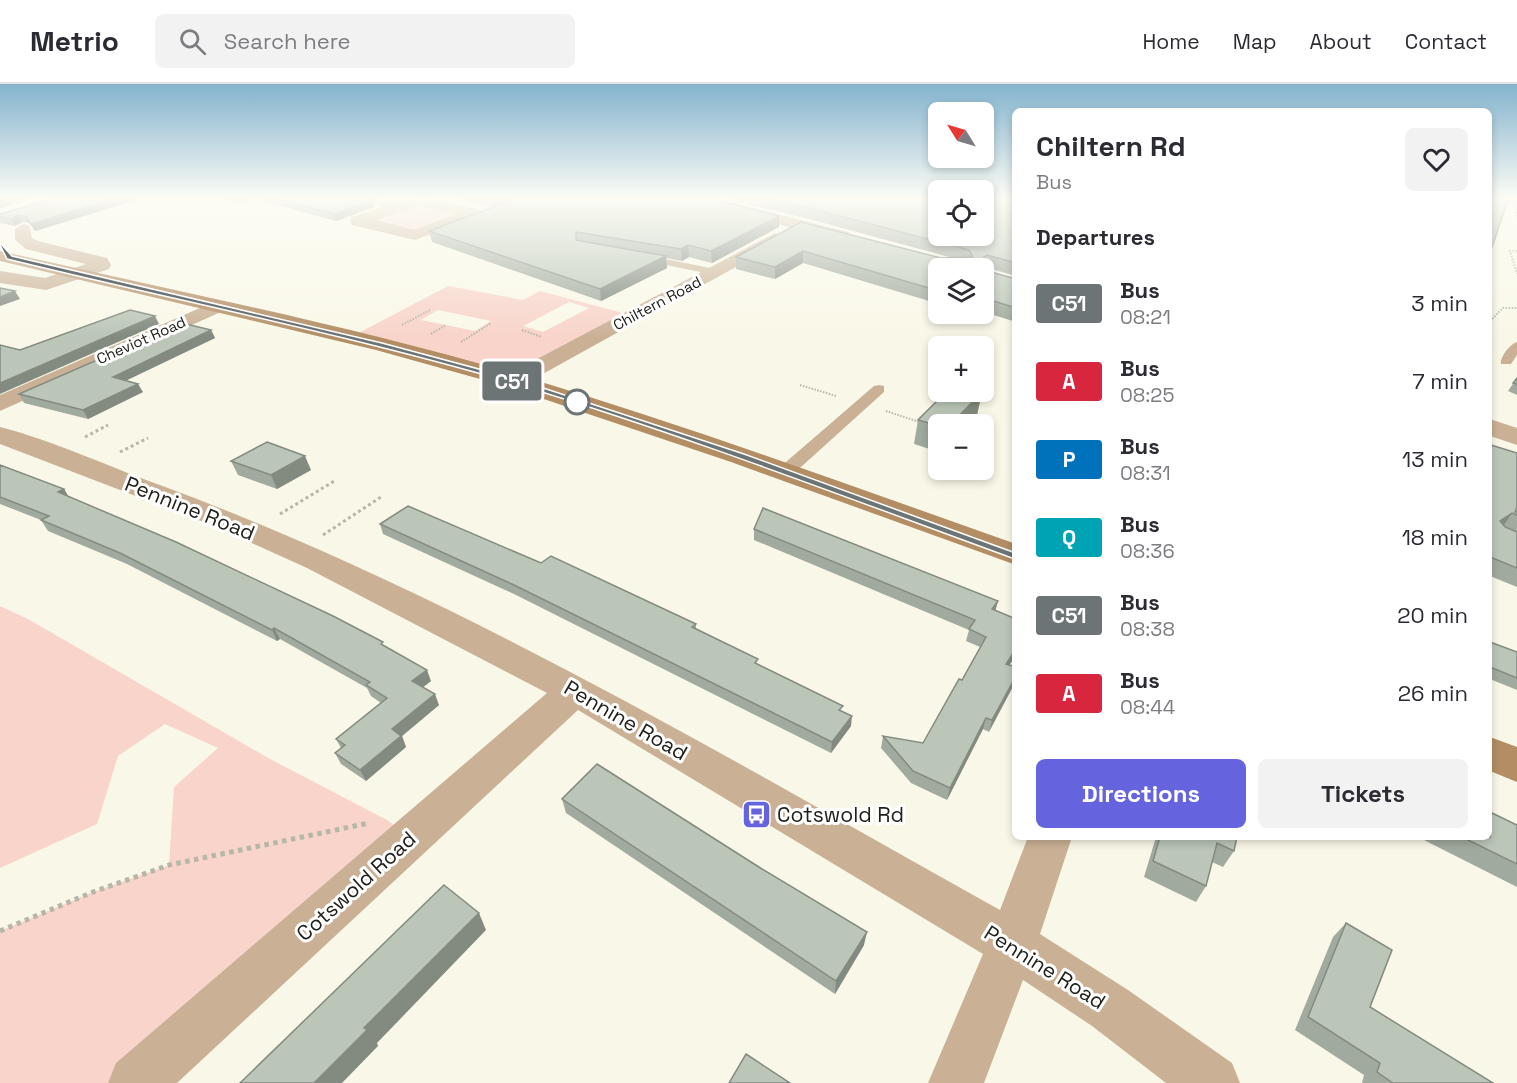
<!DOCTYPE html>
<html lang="en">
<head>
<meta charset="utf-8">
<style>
  :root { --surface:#fff; --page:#f2f2f3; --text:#2b2b33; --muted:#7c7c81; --line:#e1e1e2; --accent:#6563dd }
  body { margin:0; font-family:"Space Grotesk",sans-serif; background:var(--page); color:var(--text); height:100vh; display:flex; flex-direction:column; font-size:22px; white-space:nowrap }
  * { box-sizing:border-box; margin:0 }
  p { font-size:20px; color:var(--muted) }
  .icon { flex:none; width:33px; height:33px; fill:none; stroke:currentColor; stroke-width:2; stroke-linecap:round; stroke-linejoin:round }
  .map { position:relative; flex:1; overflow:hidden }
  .panel { position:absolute; left:1012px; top:24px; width:480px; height:732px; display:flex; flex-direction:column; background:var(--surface); border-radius:9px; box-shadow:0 3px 9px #0003 }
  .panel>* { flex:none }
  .badge { padding:0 12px; border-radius:4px; font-size:21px; line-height:39px }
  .needle { width:39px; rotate:307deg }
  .controls { position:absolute; left:928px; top:18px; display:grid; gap:12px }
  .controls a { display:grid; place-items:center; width:66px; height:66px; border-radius:9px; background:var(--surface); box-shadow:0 3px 9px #0003; font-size:30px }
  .map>.badge { position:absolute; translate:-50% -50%; box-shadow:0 0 0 3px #fff }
  h2 { padding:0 24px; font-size:22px; line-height:54px }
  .round { display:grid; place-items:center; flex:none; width:63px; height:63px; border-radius:9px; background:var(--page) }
  .head { display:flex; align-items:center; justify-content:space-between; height:102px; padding:0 24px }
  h1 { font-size:28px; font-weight:700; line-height:45px }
  .button { display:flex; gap:12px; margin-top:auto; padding:12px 24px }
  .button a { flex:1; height:69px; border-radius:9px; background:var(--accent); color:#fff; font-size:24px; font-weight:700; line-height:69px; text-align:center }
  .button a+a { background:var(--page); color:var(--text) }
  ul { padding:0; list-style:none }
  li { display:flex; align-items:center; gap:18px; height:78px; padding:0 24px }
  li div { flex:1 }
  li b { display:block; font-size:22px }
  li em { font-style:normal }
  li .badge { min-width:66px; font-weight:700; text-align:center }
  header { display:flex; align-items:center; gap:36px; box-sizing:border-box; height:84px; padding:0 30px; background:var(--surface); border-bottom:2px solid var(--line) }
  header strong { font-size:28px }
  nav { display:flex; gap:33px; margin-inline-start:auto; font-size:21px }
  .search { width:420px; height:54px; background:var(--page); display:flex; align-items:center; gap:15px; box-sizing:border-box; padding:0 21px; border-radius:9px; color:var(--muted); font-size:22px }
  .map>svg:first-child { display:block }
</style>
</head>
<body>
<header>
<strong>Metrio</strong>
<div class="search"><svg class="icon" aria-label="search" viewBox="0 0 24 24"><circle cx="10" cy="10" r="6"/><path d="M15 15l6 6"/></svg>Search here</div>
<nav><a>Home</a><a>Map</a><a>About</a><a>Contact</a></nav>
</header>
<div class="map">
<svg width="1517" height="999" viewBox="0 0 1517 999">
  <rect width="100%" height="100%" fill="#f9f8e8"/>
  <g fill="#f8d4ca" fill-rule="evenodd">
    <polygon points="418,117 474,129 415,151 358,137"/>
    <path d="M448 202 523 216 540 207 634 232 513 297 349 254ZM569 218 589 224 543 248 523 242ZM438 226 491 237 475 247 421 236Z"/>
    <polygon points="0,522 28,535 270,675 387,736 411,753 136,999 0,999 0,847 93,808 169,781 174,703 218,664 165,640 118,672 97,740 0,784"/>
  </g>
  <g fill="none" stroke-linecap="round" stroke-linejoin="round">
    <g stroke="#b6b6a9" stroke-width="2" stroke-dasharray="1.5 1.5" stroke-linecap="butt">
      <polyline points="1513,113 1517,134"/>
      <polyline points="1517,167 1510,167 1517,190"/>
      <polyline points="1490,237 1503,224 1517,224"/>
      <polyline points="402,241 430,226"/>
      <polyline points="522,246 542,253"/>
      <polyline points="431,250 446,241"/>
      <polyline points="461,258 491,239"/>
      <polyline points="800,301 836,312"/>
      <polyline points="886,327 922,339"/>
      <polyline points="106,342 108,341"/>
    </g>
    <g stroke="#b6b6a9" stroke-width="3" stroke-dasharray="3 3" stroke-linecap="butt">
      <polyline points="85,353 108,341"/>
      <polyline points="120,368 148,354"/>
      <polyline points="280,430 336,396"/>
      <polyline points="323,451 381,413"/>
    </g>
    <polyline stroke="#b6b6a9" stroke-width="5" stroke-dasharray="4.5 4.5" stroke-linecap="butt" points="0,847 93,808 169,781 369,739"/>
    <g fill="#cab196" fill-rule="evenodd">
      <polygon points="641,170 715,185 721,188 715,191 637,175 636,173"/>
      <path d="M1517 258V271L1511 280H1501C1499 274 1510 260 1517 258Z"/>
      <polygon points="879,301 884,302 884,308 791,392 779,392 777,388 779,384 874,302"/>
    </g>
    <g fill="#cab196" fill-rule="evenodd">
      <path d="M352 113H380L400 117 421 113 480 126 482 129 480 132 415 156 352 141 350 137 352 133 382 123 355 116ZM418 122 456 130 414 146 376 136Z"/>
      <polygon points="23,140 29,141 32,154 38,157 107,174 111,181 109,185 46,206 0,199 0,187 45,194 86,180 26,165 15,156 15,145"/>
      <polygon points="775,149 784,154 781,158 521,302 505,302 501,297 505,292"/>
      <polygon points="216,217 223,219 226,223 223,227 0,327 0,311"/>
      <path d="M0 343C55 357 114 385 168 404 460 513 729 675 1000 826L1028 753H1072L1040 850 1128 906 1232 979 1240 999H1166L1092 942 1023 896 984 999H928L983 870 578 626 177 999H108L116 979 547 609 307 484 214 442 0 360Z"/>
    </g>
    <g fill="#cab196" fill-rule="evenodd">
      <polygon points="683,113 709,113 848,148 851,152 842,157 686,116"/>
      <polygon points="1490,335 1517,344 1517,361 1490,352"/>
    </g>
    <g fill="#b38e65" fill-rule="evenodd">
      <path d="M0 167C174 207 351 241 522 292 688 342 852 402 1016 460V481L731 378 505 302 376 266 0 177Z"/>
      <polygon points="1490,653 1517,663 1517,698 1490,687"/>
    </g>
  </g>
  <g fill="#a1aa9e">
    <polygon points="60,113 146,113 35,147 29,139 22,138 15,142 0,139 0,130"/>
    <polygon points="213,113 359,113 374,123 336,137 255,115 235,119"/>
    <polygon points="447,113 705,113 779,143 712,179 689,173 682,177 666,174 667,184 601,217 432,158 429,147 493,123"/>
    <polygon points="718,113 1016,113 1016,192 985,183 984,186 1016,195 1016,238 984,228 984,184 939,184 939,220 803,179 775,195 736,185 736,173 801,138 941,174 953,174 805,134"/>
    <polygon points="211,246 215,254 126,296 143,308 88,335 24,319 19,310"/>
    <polygon points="1517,294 1517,311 1508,307"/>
    <polygon points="982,308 977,331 939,340 939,368 914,360 918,336"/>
    <polygon points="1491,361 1515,428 1517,427 1517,503 1490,492 1490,364"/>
    <polygon points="231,377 311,386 277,405 238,391"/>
    <polygon points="0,381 64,405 68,412 385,562 431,597 423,603 439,621 402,652 406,663 366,697 341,680 335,669 341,664 336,655 381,619 371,612 367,604 280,555 277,557 127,480 48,447 41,436 0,420"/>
    <polygon points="380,440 541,479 696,540 696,545 842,627 851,642 831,669 516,511 383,450"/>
    <polygon points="754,445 998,517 995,526 1016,535 1016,571 1009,581 989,648 983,645 947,716 911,699 881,664 883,652 923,659 962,596 980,563 966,557 969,546 754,456"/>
    <polygon points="1490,558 1517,568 1517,606 1490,595"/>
    <polygon points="562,715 864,861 835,910 566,729"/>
    <polygon points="1517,741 1517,803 1418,753 1490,753"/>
    <polygon points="1156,753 1237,753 1234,767 1223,783 1212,778 1206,802 1196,818 1144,793"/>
    <polygon points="1346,839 1370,923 1493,999 1362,999 1364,991 1295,946 1333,853"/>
  </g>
  <g fill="#838b81">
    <polygon points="11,113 39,113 0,124 0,116"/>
    <polygon points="120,113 146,113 35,147 31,140"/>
    <polygon points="232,113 254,113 255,115 235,119"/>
    <polygon points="372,116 374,123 336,137 334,130"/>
    <polygon points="18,131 22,138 15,142 11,135"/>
    <polygon points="779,132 779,143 712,179 711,167"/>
    <polygon points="688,161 689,173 682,177 681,165"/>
    <polygon points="803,167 803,179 775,195 775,183"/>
    <polygon points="666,172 667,184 601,217 600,205"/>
    <polygon points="15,207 20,215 0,222 0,213"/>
    <polygon points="155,232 159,240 0,310 0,299"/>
    <polygon points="211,246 215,254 117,301 113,293"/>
    <polygon points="138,300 143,308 88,335 83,326"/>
    <polygon points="982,308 977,331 969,340 951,340"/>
    <polygon points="305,372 311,386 277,405 271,391"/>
    <polygon points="64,405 70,415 58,408"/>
    <polygon points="1512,429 1502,444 1500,437"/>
    <polygon points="998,517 995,528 992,525"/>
    <polygon points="274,544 280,555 277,557 272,546"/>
    <polygon points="1016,565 1016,571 1003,591 1006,580"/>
    <polygon points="427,586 431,597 417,608 412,597"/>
    <polygon points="1016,592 1016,597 989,648 992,636"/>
    <polygon points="435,610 439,621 402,652 406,663 366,697 360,686 392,645"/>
    <polygon points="852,632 851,642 831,669 832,658"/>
    <polygon points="986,634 983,645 947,716 950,704"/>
    <polygon points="479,829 486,846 377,959 378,962 342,999 314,999 364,944"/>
    <polygon points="867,848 864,861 835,910 836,897"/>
  </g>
  <g fill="#bbc6b8" stroke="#838b81" stroke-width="1.5">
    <polygon points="0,113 11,113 0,116"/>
    <polygon points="60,113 120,113 31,140 25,132 18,131 11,135 0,133 0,130"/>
    <polygon points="269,113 359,113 372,116 334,130"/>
    <polygon points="493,113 705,113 779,132 711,167 688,161 681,165 576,148 576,156 666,172 600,205 429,147 510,117"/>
    <polygon points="762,113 939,113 939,152 984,152 984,113 1016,113 1016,179 987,171 984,173 984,186 1016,195 1016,224 984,214 984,184 939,184 939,207 803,167 775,183 736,173 801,138 941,174 973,173 969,166 806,123"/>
    <polygon points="1490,113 1509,113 1490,169"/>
    <polygon points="0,204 15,207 0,213"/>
    <polygon points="130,226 155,232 0,299 0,261 20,266"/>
    <polygon points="182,239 211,246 113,293 138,300 83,326 19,310"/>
    <polygon points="1517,294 1517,300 1513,299"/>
    <polygon points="946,308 982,308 951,340 939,340 939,342 918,336"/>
    <polygon points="267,358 305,372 271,391 231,377"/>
    <polygon points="1491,361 1517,369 1517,423 1515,428 1517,427 1517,431 1512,429 1500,437 1505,443 1517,448 1517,484 1490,473 1490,365"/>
    <polygon points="0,381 64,405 58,408 176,458 333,532 383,558 381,560 427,586 412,597 435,610 392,645 401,652 360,686 335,669 345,661 336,655 387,614 366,601 370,598 274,544 272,546 120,469 41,436 49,432 0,413"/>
    <polygon points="408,422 541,479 551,472 696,540 692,543 758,575 755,579 843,622 839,626 852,632 832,658 514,501 380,440"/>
    <polygon points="763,424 998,517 992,525 1016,535 1016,565 1006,580 1016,583 1016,592 992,636 986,634 950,704 913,687 883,652 923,659 959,595 962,596 986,553 969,545 975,536 754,445"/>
    <polygon points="1490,558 1517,568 1517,594 1490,583"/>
    <polygon points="597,680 762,785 867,848 836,897 562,715"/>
    <polygon points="1490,728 1517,741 1517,780 1462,753 1490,753"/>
    <polygon points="1160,753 1237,753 1234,767 1217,759 1206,802 1153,777"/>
    <polygon points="444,801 479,829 364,944 367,946 314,999 240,999"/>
    <polygon points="1346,839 1392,866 1370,923 1493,999 1393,999 1377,988 1380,979 1308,933"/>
    <polygon points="746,970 790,999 729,999"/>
  </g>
  <linearGradient id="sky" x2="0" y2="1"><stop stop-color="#83b3ce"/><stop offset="0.45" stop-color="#fcfcf5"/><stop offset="1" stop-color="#fcfcf5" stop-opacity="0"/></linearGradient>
  <rect width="1517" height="253" fill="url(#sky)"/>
  <path fill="#6c7476" stroke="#fff" stroke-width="1.5" d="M0 159 12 172 382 259 516 295 744 370 1021 471 1012 474C845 413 679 349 509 298 344 250 174 216 7 175L0 161Z"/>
  <defs>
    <symbol id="bus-square" viewBox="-11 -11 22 22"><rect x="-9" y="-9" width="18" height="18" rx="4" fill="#6563dd" stroke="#fff"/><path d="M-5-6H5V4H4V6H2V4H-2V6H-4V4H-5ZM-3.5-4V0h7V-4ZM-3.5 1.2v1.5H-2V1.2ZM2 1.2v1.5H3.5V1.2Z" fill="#fff"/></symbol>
  </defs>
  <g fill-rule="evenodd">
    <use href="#bus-square" x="740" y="714" width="33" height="33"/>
  </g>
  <circle fill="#fff" stroke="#6c7476" stroke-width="3" cx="577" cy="318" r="12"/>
  <g text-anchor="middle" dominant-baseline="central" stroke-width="6" stroke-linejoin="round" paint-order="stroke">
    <g font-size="15" fill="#21211b" stroke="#fff">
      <text transform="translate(657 219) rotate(-28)">Chiltern Road</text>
      <text transform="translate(141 256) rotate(-24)">Cheviot Road</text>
    </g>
    <g font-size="21" fill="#21211b" stroke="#fff">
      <text transform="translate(190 424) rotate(22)">Pennine Road</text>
      <text transform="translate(626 636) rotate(30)">Pennine Road</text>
      <text transform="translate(356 802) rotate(-42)">Cotswold Road</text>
      <text transform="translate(1045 883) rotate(32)">Pennine Road</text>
    </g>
    <g font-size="21" fill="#21211b" stroke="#fff" text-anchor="start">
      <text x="777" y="730">Cotswold Rd</text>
    </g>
  </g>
</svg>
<div class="controls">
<a><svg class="needle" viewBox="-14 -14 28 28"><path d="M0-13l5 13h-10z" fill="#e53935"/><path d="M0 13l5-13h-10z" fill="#7c7c81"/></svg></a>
<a><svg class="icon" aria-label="locate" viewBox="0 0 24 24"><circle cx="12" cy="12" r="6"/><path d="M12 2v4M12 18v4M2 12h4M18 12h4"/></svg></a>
<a><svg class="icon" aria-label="layers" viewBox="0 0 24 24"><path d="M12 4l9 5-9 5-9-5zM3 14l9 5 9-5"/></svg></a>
<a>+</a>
<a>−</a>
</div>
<b class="badge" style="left:512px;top:297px;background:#6c7476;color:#fff">C51</b>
<section class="panel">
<div class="head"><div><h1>Chiltern Rd</h1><p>Bus</p></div><a class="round"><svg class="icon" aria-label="heart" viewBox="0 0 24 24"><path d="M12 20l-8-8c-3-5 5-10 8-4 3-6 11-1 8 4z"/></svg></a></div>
<h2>Departures</h2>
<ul>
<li><span class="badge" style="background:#6c7476;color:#fff">C51</span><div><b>Bus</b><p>08:21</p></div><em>3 min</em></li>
<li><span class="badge" style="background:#d7263d;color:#fff">A</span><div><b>Bus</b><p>08:25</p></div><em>7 min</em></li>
<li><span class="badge" style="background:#0072bc;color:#fff">P</span><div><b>Bus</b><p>08:31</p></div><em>13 min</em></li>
<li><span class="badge" style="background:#00a3b4;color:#fff">Q</span><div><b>Bus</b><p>08:36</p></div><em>18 min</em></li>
<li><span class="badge" style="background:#6c7476;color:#fff">C51</span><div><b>Bus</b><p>08:38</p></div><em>20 min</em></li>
<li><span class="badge" style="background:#d7263d;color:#fff">A</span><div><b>Bus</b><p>08:44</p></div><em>26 min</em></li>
</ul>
<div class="button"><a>Directions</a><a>Tickets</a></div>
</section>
</div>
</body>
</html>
